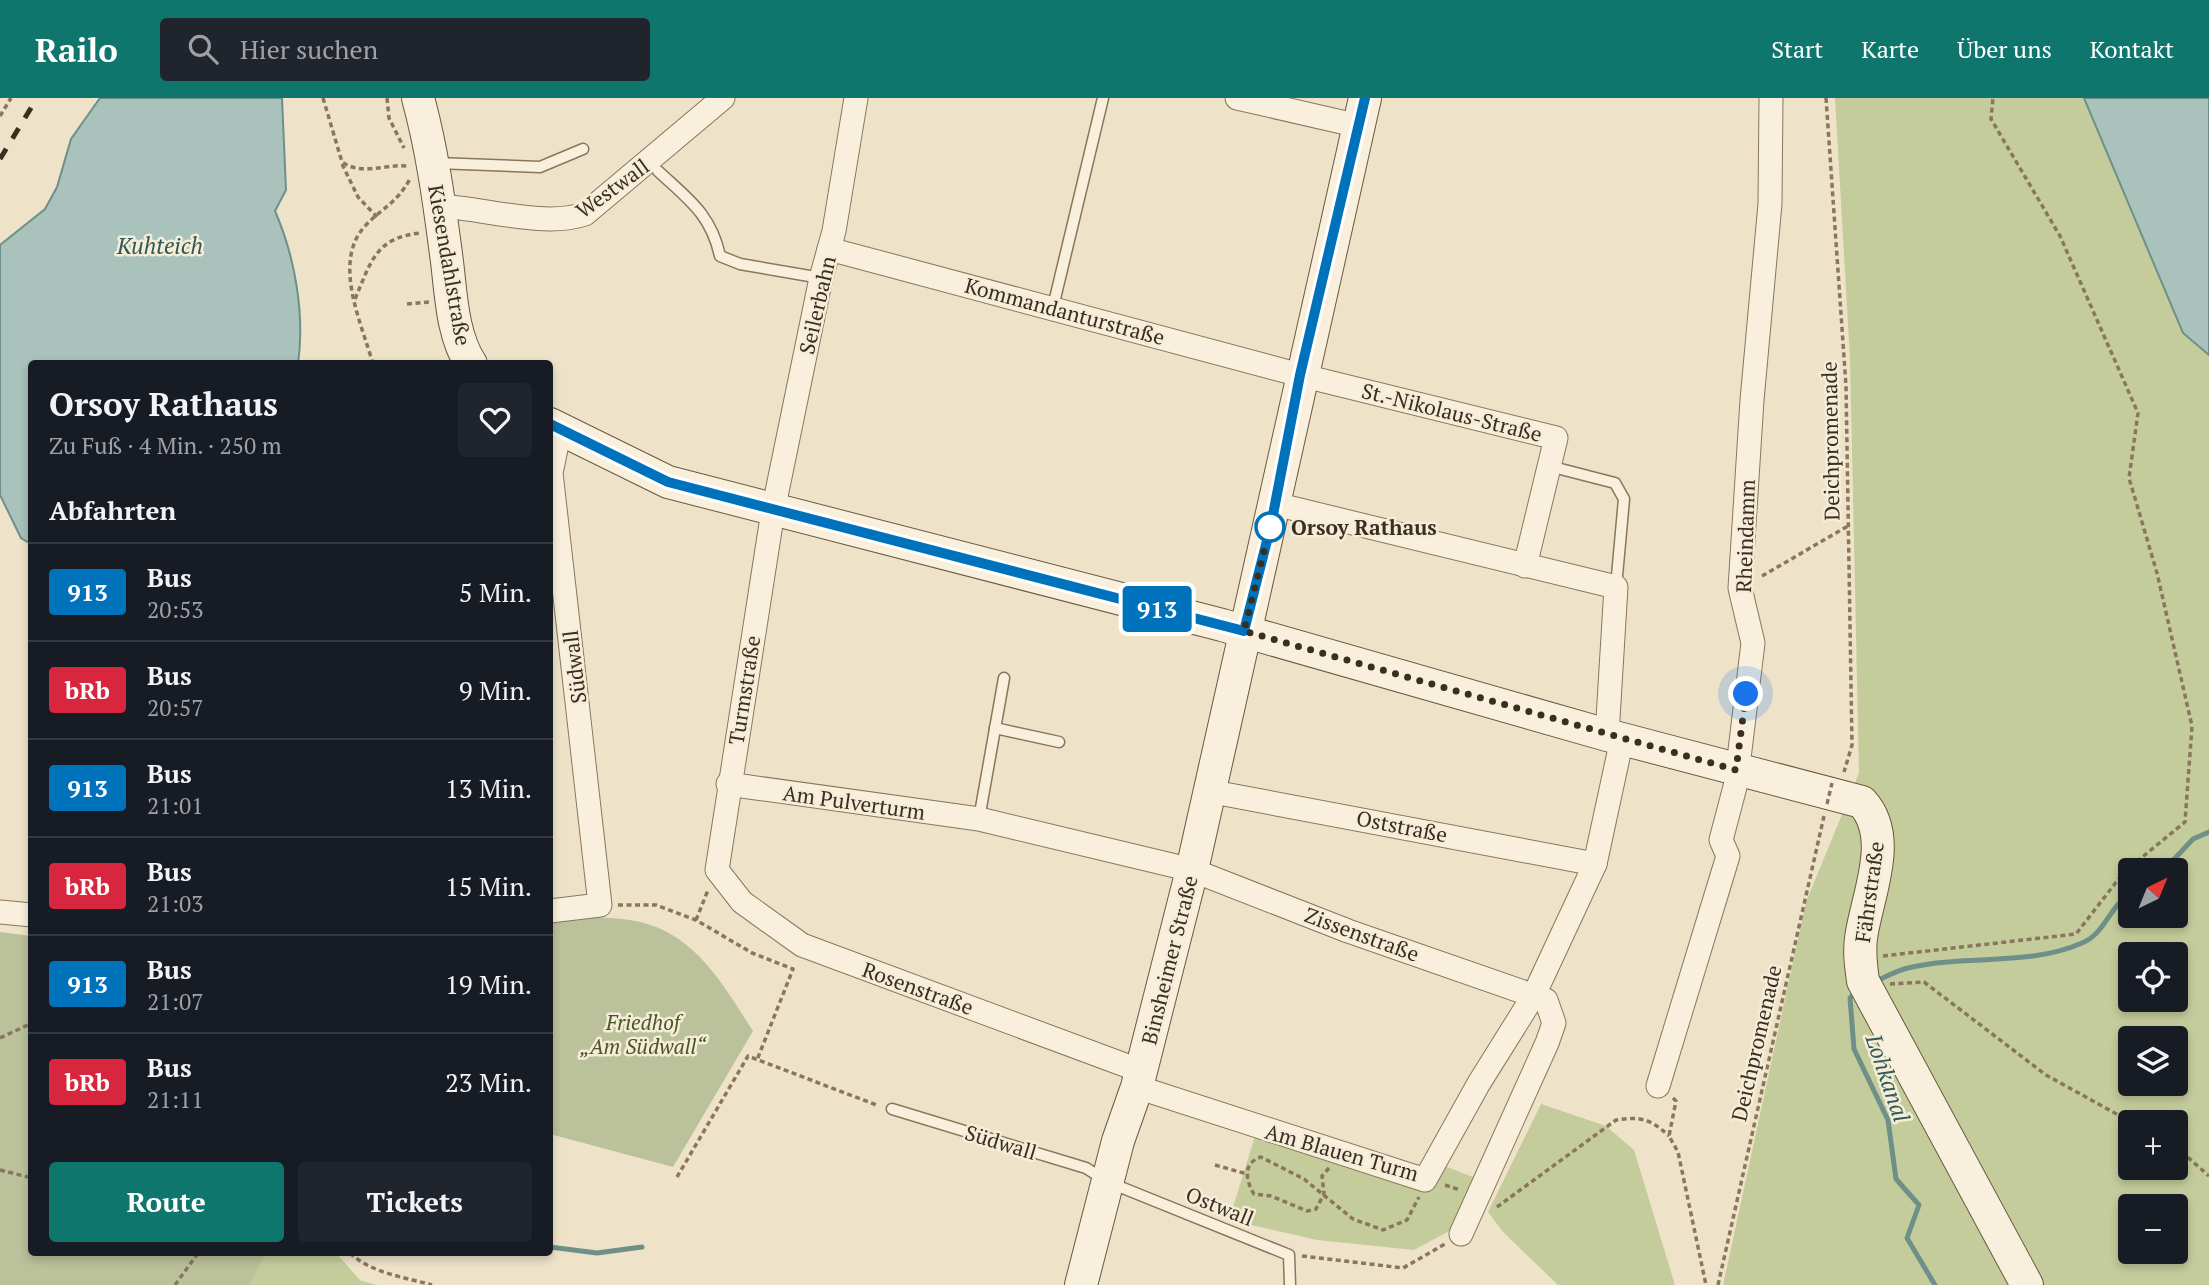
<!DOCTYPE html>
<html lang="de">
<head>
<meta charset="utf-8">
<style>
  :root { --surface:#171b24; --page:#20242c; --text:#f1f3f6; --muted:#9ea1a6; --line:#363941; --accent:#0f766e }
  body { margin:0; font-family:"PT Serif",serif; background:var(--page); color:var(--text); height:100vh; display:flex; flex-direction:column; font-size:26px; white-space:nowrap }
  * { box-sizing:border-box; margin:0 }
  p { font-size:23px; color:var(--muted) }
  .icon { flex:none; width:38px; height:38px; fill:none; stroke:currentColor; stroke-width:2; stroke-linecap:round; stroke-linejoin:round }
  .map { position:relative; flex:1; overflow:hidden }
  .drawer { position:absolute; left:28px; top:262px; width:525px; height:896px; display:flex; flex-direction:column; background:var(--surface); border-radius:7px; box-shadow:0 4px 10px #0003 }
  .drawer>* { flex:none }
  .badge { padding:0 14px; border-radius:5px; font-size:24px; line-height:46px }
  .needle { width:46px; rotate:43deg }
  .controls { position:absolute; left:2118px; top:760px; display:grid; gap:14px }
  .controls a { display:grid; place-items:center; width:70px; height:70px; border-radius:7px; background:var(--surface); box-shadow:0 4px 10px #0003; font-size:35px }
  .you { position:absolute; width:35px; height:35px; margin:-18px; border:5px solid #fff; border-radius:50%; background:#1a73e8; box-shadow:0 0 0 10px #1a73e833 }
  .map>.badge { position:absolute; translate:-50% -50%; box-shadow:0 0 0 4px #fff }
  h2 { padding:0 21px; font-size:26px; line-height:63px }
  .round { display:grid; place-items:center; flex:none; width:74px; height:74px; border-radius:7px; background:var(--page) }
  .overview { display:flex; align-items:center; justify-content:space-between; height:119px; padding:0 21px }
  h1 { font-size:33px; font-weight:700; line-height:52px }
  .cta { display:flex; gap:14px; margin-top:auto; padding:14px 21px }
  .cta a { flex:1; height:80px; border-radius:7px; background:var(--accent); color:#fff; font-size:28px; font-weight:700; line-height:80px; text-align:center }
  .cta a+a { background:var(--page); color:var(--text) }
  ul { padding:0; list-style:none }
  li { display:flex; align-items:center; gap:21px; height:98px; padding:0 21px; border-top:2px solid var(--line) }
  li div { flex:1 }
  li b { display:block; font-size:26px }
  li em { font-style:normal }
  li .badge { min-width:77px; font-weight:700; text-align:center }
  header { display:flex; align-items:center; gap:42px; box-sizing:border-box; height:98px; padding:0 35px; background:var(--accent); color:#fff }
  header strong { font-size:33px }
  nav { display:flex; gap:38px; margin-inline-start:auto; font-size:24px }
  .search { width:490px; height:63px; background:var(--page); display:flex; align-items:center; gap:18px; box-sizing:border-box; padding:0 24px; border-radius:7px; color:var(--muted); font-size:26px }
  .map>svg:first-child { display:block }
</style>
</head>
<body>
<header>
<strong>Railo</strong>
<div class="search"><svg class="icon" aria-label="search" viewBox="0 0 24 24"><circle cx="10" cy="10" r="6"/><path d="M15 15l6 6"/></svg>Hier suchen</div>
<nav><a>Start</a><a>Karte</a><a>Über uns</a><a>Kontakt</a></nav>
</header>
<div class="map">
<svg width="2209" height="1187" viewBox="0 0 2209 1187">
  <rect width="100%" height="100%" fill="#eee3c8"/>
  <g fill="#c5cc9c" fill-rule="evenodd">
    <path d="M1835 0H2084L2183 235 2209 257V1187H1723L1806 804 1859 675 1850 261ZM2130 772H2175V817H2130ZM2130 856H2175V901H2130ZM2130 940H2175V985H2130ZM2130 1024H2175V1069H2130ZM2130 1108H2175V1153H2130Z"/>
    <polygon points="1541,1006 1606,1028 1634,1052 1675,1187 1558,1187 1503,1134 1488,1114"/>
    <polygon points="1256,1035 1427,1088 1439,1066 1481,1082 1455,1130 1414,1152 1317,1142 1229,1122"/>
    <polygon points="266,1155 336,1155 361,1183 378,1187 250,1187"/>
  </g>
  <g fill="#bbc19b">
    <path d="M550 820C576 820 604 818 630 822 694 832 721 884 753 933L673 1069 550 1036Z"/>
    <polygon points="0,834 31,838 32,1155 266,1155 250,1187 0,1187"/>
  </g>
  <g fill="#a9c2bb" stroke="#6f9089" stroke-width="2">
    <path d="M100 0H282L286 92 275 113C295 159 305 216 298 266H32L31 446 21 440 0 397V147L45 111 57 89 71 41Z"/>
    <polygon points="2084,0 2209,0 2209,257 2183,235"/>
  </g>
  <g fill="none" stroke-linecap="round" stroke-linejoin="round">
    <g stroke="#6f9089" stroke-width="5">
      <polyline points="2164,772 2193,741 2209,734"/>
      <path d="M1878 882C1888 878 1898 872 1908 870 1964 856 2028 869 2082 845 2106 835 2109 808 2130 797"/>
      <polyline points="1855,895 1850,900 1854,951 1888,1022 1896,1081 1919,1107 1907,1140 1935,1187"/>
      <polyline points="550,1149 597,1155 642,1149"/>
    </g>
    <defs>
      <g id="lane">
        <polyline points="436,65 540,69 583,51"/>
        <path d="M658 73C688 101 711 116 720 158L740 166 821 180"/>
        <polyline points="1053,209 1103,0"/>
        <polyline points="1549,368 1615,385 1624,401 1616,489"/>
        <polyline points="995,630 1059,644"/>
        <polyline points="979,721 1004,580"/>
        <polyline points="892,1011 1086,1070 1108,1084 1289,1157 1290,1187"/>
      </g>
      <g id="street">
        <polyline points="856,0 834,133 821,180 773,413 717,772 742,804 802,847 1141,973"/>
        <polyline points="1237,0 1359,28"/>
        <path d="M439 108C484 110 543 130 585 116L723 0"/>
        <polyline points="829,151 1300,277 1556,340 1525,468"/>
        <polyline points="1275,406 1616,489 1607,637"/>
        <polyline points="728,686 979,721 1192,772 1348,833 1546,902 1554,925 1547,945 1461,1136"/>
        <polyline points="1208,693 1595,766"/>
        <polyline points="550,813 600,807 551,375 560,332"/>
        <polyline points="0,814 32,817"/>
        <polyline points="1658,988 1728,758 1721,742 1736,685 1753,545 1740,490 1752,302 1770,106 1771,0"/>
        <polyline points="1137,989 1425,1082 1479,985 1534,897 1595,766 1622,641"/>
      </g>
      <g id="secondary">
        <path d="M418 0C432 51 439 103 446 156 451 191 451 236 471 266"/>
        <path d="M550 326 668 384 1222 527 1607 637 1862 704C1895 740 1867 797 1861 840 1859 855 1861 868 1863 883L2027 1187"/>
        <polyline points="1081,1187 1118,1043 1137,989 1192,772 1365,0"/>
      </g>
    </defs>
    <use href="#lane" stroke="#89765d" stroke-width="13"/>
    <use href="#street" stroke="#89765d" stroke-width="25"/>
    <use href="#secondary" stroke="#6b5740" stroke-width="34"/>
    <g stroke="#89765d" stroke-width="3.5" stroke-dasharray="5 3.5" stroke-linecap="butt">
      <path d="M323 0 342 64C362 78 384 66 407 68"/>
      <polyline points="387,0 389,20 404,50"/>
      <polyline points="1826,0 1846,288 1852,647 1844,674"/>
      <polyline points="0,18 11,0"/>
      <polyline points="342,66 358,99 377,119"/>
      <path d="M355 201C371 164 375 140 420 135"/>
      <polyline points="407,206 429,204"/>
      <path d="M373 266C362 226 331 163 366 127 383 109 396 106 410 81"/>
      <polyline points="1762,478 1848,428"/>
      <polyline points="618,807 656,807 696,822 752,855 793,871 757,962"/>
      <polyline points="696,822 708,792"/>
      <polyline points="1883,858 2076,836 2124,774 2185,724 2192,628 2157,475 2129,380 2138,315 2060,138 1991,21 1993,0"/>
      <polyline points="1890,886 1924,884 2046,977 2131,1024"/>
      <polyline points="0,940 32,925"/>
      <polyline points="1673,1000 1676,1003 1669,1038 1678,1054 1706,1187"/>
      <polyline points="2175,1048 2209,1078"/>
      <polyline points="1215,1067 1247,1076"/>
      <path d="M1329 1070 1322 1078 1324 1096 1316 1111 1307 1113 1271 1098 1254 1096C1246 1083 1242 1065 1261 1059L1304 1081 1353 1121 1383 1132 1407 1122 1419 1099"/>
      <polyline points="0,1072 32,1080"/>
      <polyline points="677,1079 748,958 879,1008"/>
      <polyline points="1445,1087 1460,1092"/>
      <path d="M1497 1109 1616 1022C1640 1018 1651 1021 1669 1038"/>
      <path d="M350 1155C371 1175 404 1179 432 1187"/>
      <polyline points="1302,1158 1403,1170 1445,1146"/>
      <polyline points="175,1187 198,1155"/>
      <polyline points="1718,1187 1824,718"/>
    </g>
    <use href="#lane" stroke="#f8f0dc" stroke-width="10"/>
    <use href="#street" stroke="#f8f0dc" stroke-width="23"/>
    <use href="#secondary" stroke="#f8f0dc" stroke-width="32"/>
    <polyline stroke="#3a2e21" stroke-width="5" stroke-dasharray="12 12" stroke-linecap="butt" points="0,61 37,0"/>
    <polyline stroke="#89765d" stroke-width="3.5" stroke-dasharray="5 3.5" stroke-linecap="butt" points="1827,706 1832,685"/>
  </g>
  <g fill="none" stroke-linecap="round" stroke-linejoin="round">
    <defs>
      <polyline id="line" points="550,326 668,384 1244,533 1271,427 1300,277 1365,0"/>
    </defs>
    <use href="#line" stroke="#fff" stroke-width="16"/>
    <use href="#line" stroke="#0072bc" stroke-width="10"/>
    <polyline stroke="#3a2e21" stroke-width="7" stroke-dasharray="0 12.6" points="1270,429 1244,533 1736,672 1746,596"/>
  </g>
  <circle fill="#fff" stroke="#0072bc" stroke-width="3.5" cx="1270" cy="429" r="14"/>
  <g text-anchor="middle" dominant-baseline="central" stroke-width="5" stroke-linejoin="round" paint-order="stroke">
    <g font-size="21" fill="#3a2e21" stroke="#f5edd8">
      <text transform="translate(612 90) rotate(-36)">Westwall</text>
      <text transform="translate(450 167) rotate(80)">Kiesendahlstraße</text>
      <text transform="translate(817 207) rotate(-77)">Seilerbahn</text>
      <text transform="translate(1065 213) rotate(15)">Kommandanturstraße</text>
      <text transform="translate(1452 314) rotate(14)">St.-Nikolaus-Straße</text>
      <text transform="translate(1830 343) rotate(-91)">Deichpromenade</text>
      <text transform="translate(1745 438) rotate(-88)">Rheindamm</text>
      <text transform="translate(574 569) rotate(-97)">Südwall</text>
      <text transform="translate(744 592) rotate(-81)">Turmstraße</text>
      <text transform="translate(854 704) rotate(8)">Am Pulverturm</text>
      <text transform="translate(1402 728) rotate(11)">Oststraße</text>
      <text transform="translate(1869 794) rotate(-82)">Fährstraße</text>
      <text transform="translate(1362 836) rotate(20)">Zissenstraße</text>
      <text transform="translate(1169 862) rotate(-76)">Binsheimer Straße</text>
      <text transform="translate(918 890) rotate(20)">Rosenstraße</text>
      <text transform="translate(1756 945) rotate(-77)">Deichpromenade</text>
      <text transform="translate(1001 1044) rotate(17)">Südwall</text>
      <text transform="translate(1342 1054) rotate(16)">Am Blauen Turm</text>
      <text transform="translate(1220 1108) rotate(22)">Ostwall</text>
    </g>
    <g font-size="21" font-weight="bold" fill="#3a2e21" stroke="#f5edd8" text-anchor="start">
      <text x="1291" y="429">Orsoy Rathaus</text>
    </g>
    <g font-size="21" font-style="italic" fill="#495628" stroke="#f5edd8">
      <text x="643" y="924">Friedhof<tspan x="643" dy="24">„Am Südwall“</tspan></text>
    </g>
    <g font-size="23" font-style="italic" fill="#305958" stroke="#f5edd8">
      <text x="160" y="147">Kuhteich</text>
      <text transform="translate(1888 980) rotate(71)">Lohkanal</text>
    </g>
  </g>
</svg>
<div class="controls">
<a><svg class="needle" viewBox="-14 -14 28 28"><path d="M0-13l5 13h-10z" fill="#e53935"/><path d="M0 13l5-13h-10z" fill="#9ea1a6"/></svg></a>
<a><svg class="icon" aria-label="locate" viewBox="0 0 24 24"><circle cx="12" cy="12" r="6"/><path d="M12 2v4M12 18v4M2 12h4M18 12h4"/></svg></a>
<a><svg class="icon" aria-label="layers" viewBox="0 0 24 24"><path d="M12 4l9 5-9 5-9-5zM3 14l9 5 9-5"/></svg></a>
<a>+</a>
<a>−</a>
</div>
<div class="you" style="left:1746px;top:596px"></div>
<b class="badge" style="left:1157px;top:511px;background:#0072bc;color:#fff">913</b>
<section class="drawer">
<div class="overview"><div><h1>Orsoy Rathaus</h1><p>Zu Fuß · 4 Min. · 250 m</p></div><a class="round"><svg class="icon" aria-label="heart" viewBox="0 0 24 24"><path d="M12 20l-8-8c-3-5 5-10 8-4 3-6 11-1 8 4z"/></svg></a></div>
<h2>Abfahrten</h2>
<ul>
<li><span class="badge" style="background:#0072bc;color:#fff">913</span><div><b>Bus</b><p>20:53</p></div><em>5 Min.</em></li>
<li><span class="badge" style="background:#d7263d;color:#fff">bRb</span><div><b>Bus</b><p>20:57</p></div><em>9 Min.</em></li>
<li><span class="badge" style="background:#0072bc;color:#fff">913</span><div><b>Bus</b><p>21:01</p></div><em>13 Min.</em></li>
<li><span class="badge" style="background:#d7263d;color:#fff">bRb</span><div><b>Bus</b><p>21:03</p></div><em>15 Min.</em></li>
<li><span class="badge" style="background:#0072bc;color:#fff">913</span><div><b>Bus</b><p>21:07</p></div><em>19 Min.</em></li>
<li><span class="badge" style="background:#d7263d;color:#fff">bRb</span><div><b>Bus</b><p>21:11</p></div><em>23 Min.</em></li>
</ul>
<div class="cta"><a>Route</a><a>Tickets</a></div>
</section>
</div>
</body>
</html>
